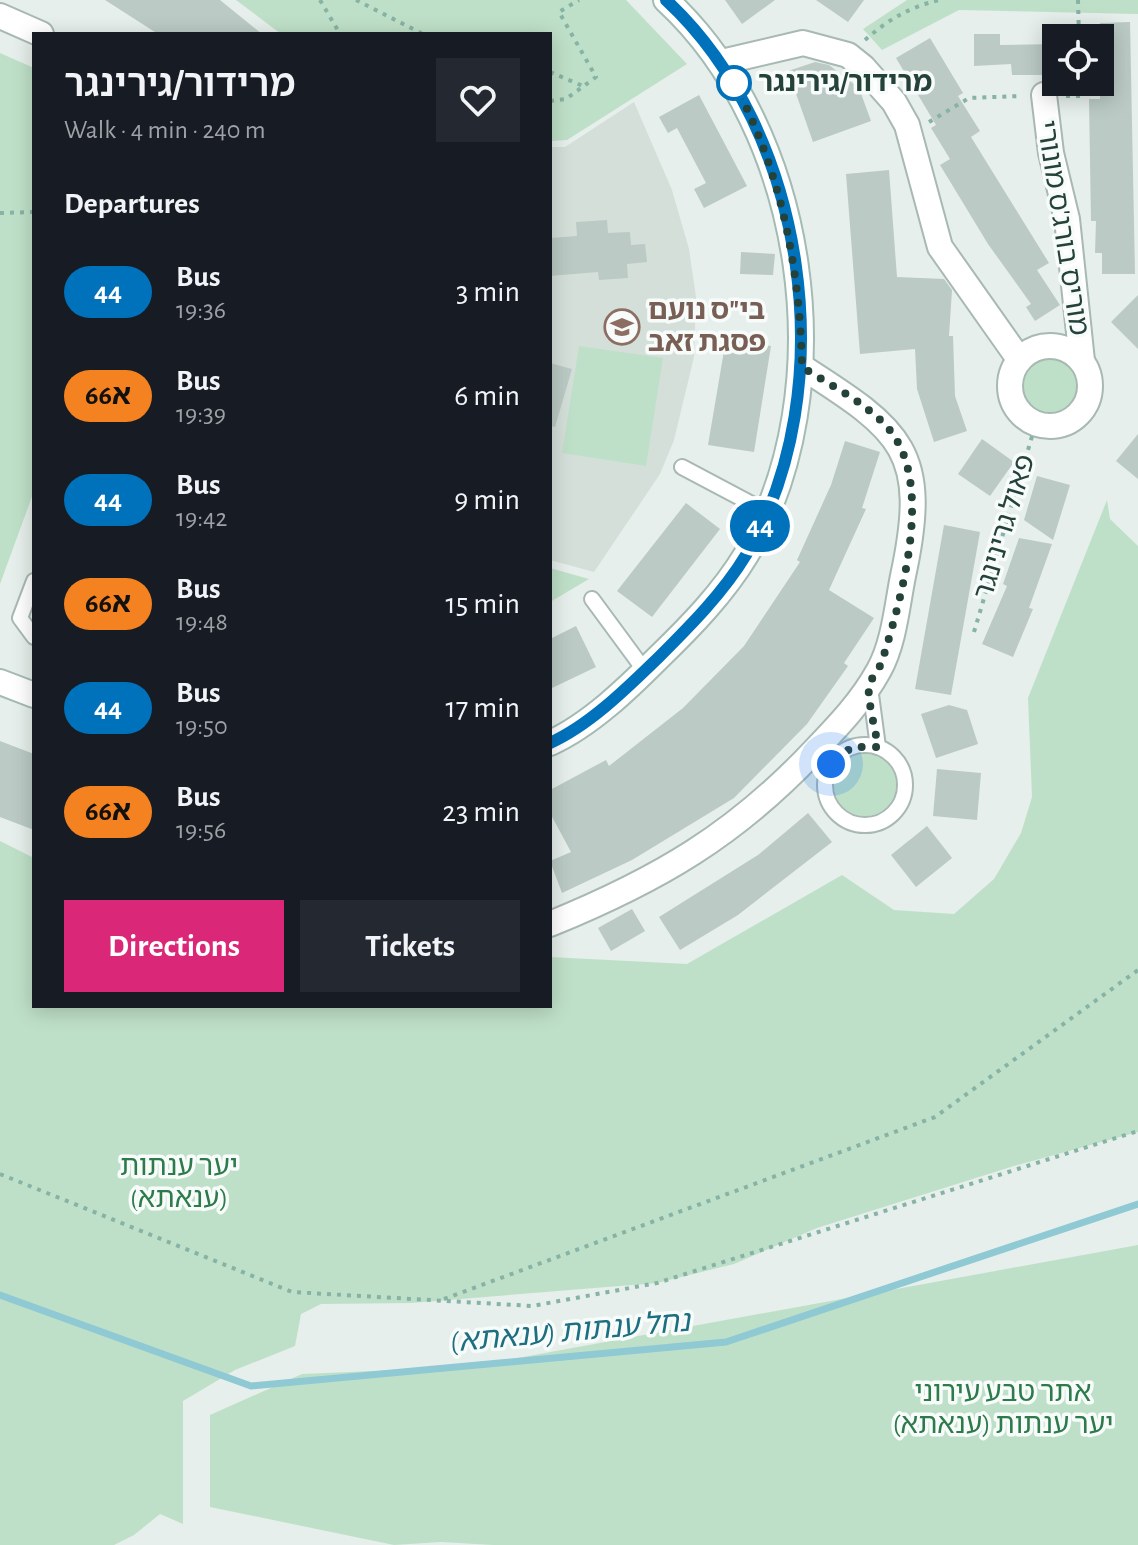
<!DOCTYPE html>
<html lang="en">
<head>
<meta charset="utf-8">
<style>
  :root { --surface:#171b24; --page:#242831; --text:#f1f3f6; --muted:#9ea1a6; --accent:#db2777 }
  body { margin:0; font-family:"Alegreya Sans","Noto Sans Hebrew",sans-serif; background:var(--page); color:var(--text); height:100vh; display:flex; flex-direction:column; font-size:30px; white-space:nowrap }
  * { box-sizing:border-box; margin:0 }
  p { font-size:26px; color:var(--muted) }
  .icon { flex:none; width:44px; height:44px; fill:none; stroke:currentColor; stroke-width:2; stroke-linecap:round; stroke-linejoin:round }
  .map { position:relative; flex:1; overflow:hidden }
  .panel { position:absolute; left:32px; top:32px; width:520px; height:976px; display:flex; flex-direction:column; background:var(--surface); border-radius:0px; box-shadow:0 4px 20px #0003 }
  .panel>* { flex:none }
  .badge { padding:0 16px; border-radius:26px; font-size:28px; line-height:52px }
  .controls { position:absolute; left:1042px; top:24px; display:grid; gap:16px }
  .controls a { display:grid; place-items:center; width:72px; height:72px; border-radius:0px; background:var(--surface); box-shadow:0 4px 20px #0003; font-size:40px }
  .you { position:absolute; width:40px; height:40px; margin:-20px; border:6px solid #fff; border-radius:50%; background:#1a73e8; box-shadow:0 0 0 12px #1a73e833 }
  .map>.badge { position:absolute; translate:-50% -50%; box-shadow:0 0 0 4px #fff }
  h2 { padding:0 32px; font-size:30px; line-height:72px }
  .round { display:grid; place-items:center; flex:none; width:84px; height:84px; border-radius:0px; background:var(--page) }
  .head { display:flex; align-items:center; justify-content:space-between; height:136px; padding:0 32px }
  h1 { font-size:38px; font-weight:600; line-height:60px }
  .primary-button { display:flex; gap:16px; margin-top:auto; padding:16px 32px }
  .primary-button a { flex:1; height:92px; border-radius:0px; background:var(--accent); color:#fff; font-size:32px; font-weight:600; line-height:92px; text-align:center }
  .primary-button a+a { background:var(--page); color:var(--text) }
  ul { padding:0; list-style:none }
  li { display:flex; align-items:center; gap:24px; height:104px; padding:0 32px }
  li div { flex:1 }
  li b { display:block; font-size:30px }
  li em { font-style:normal }
  li .badge { min-width:88px; font-weight:700; text-align:center }
  .map>svg:first-child { display:block }
</style>
</head>
<body>
<div class="map">
<svg width="1138" height="1545" viewBox="0 0 1138 1545">
  <rect width="100%" height="100%" fill="#e6efeb"/>
  <polygon fill="#d4dfda" points="634,102 672,190 689,249 696,297 694,357 674,440 660,474 594,572 550,560 550,147 565,147"/>
  <g fill="#bfe0c8">
    <polygon points="236,0 626,0 687,64 567,140 550,141 550,34 281,34"/>
    <polygon points="907,0 1138,0 1138,14 959,10 882,50 863,29"/>
    <polygon points="0,53 34,68 34,491 0,584"/>
    <polygon points="579,346 663,358 646,466 562,453"/>
    <circle cx="1050" cy="386" r="27"/>
    <polygon points="1107,500 1110,519 1138,546 1138,1132 1014,1166 817,1228 734,1264 657,1283 411,1303 321,1304 301,1314 295,1346 235,1370 183,1401 183,1524 160,1514 134,1535 114,1545 0,1545 0,841 34,858 34,1006 550,1006 550,957 687,964 842,875 894,910 954,914 994,879 1021,833 1032,797 1028,698"/>
    <polygon points="550,568 589,579 550,602"/>
    <circle cx="865" cy="785" r="31"/>
    <polygon points="1138,1245 1138,1545 493,1545 441,1542 394,1545 210,1507 210,1415 302,1374 468,1367"/>
  </g>
  <g fill="none" stroke-linecap="round" stroke-linejoin="round">
    <polyline stroke="#8ec9d4" stroke-width="7" points="0,1295 251,1386 726,1342 1138,1204"/>
  </g>
  <g fill="#bbcac4">
    <polygon points="105,0 220,0 262,34 158,34"/>
    <polygon points="725,0 775,0 742,24"/>
    <polygon points="816,0 864,0 848,22"/>
    <polygon points="1130,22 1135,274 1102,274 1102,253 1095,253 1096,221 1091,221 1089,99 1100,99 1100,23"/>
    <polygon points="974,34 1000,34 1000,45 1056,44 1056,75 1012,75 1011,64 974,66"/>
    <polygon points="930,38 963,93 958,96 980,131 971,137 1049,263 1037,270 1060,305 1035,321 1026,307 1031,304 988,244 940,165 950,159 931,128 936,125 896,58"/>
    <polygon points="815,62 829,65 859,88 871,121 813,142 788,71"/>
    <polygon points="699,95 747,186 704,208 694,189 706,183 677,128 668,133 659,117"/>
    <polygon points="889,170 897,277 944,279 952,290 949,336 953,336 955,396 967,431 934,442 917,389 915,349 860,354 846,174"/>
    <polygon points="607,220 608,233 630,232 631,245 645,244 647,262 627,264 628,278 599,280 598,272 550,276 550,238 577,236 576,222"/>
    <polygon points="741,252 775,254 773,275 740,274"/>
    <polygon points="1138,295 1138,349 1111,322"/>
    <polygon points="726,339 771,346 754,452 708,445"/>
    <polygon points="550,363 572,369 555,427 550,426"/>
    <polygon points="1138,434 1138,479 1116,461"/>
    <polygon points="982,439 1014,462 990,496 958,474"/>
    <polygon points="845,441 880,452 862,508 866,509 829,590 874,618 844,663 848,666 807,724 734,798 632,860 562,893 550,861 571,852 550,813 550,790 606,760 609,766 683,708 744,646 800,562 797,560 831,485"/>
    <polygon points="1037,476 1070,485 1053,540 1024,520"/>
    <polygon points="686,503 720,529 652,617 617,591"/>
    <polygon points="944,525 980,532 951,695 915,689"/>
    <polygon points="1019,538 1052,544 1029,608 1033,609 1013,657 982,644 1007,586 1003,584"/>
    <polygon points="576,626 596,667 550,689 550,639"/>
    <polygon points="949,705 967,710 978,744 936,758 921,714"/>
    <polygon points="0,741 34,754 34,830 0,817"/>
    <polygon points="937,769 981,773 977,820 933,816"/>
    <polygon points="808,813 832,842 738,915 680,950 659,917 758,855"/>
    <polygon points="927,826 952,858 916,887 891,855"/>
    <polygon points="632,909 645,931 611,951 598,928"/>
  </g>
  <g fill="none" stroke-linecap="round" stroke-linejoin="round">
    <defs>
      <g id="lane">
        <polyline points="682,467 767,512"/>
        <polyline points="34,581 20,618 34,637"/>
        <polyline points="592,599 645,671"/>
        <polyline points="870,687 878,747"/>
        <circle cx="865" cy="785" r="40"/>
      </g>
      <g id="street">
        <polyline points="0,16 41,34"/>
        <polyline points="722,62 803,43 848,55 863,67 894,102 907,125 940,247 1019,359"/>
        <polyline points="1044,95 1051,153 1067,219 1082,361"/>
        <circle cx="1050" cy="386" r="40"/>
        <path d="M550 924C658 880 735 835 815 750 839 725 862 701 879 670 894 643 897 606 903 576 930 451 902 431 802 367"/>
      </g>
      <g id="secondary">
        <polyline points="0,682 34,695"/>
        <path d="M550 743C590 725 628 688 659 657 691 626 723 593 746 555 844 390 807 130 666 0"/>
      </g>
    </defs>
    <use href="#lane" stroke="#a8b8b2" stroke-width="18"/>
    <use href="#street" stroke="#a8b8b2" stroke-width="28"/>
    <use href="#secondary" stroke="#a4bbb3" stroke-width="28"/>
    <g stroke="#86b3a5" stroke-width="4" stroke-dasharray="4 6" stroke-linecap="butt">
      <polyline points="320,0 340,34"/>
      <polyline points="356,0 423,34"/>
      <polyline points="1078,0 1079,38"/>
      <path d="M865 40C889 19 908 8 939 0"/>
      <polyline points="550,72 583,86"/>
      <polyline points="1066,96 1081,96 1081,82"/>
      <polyline points="550,101 566,99 596,77 559,12 579,0"/>
      <polyline points="929,122 969,98 1021,96"/>
      <polyline points="0,213 34,212"/>
      <polyline points="974,632 1036,423"/>
      <polyline points="0,1174 292,1292 532,1306 657,1283 1138,1131"/>
      <polyline points="444,1299 935,1117 1138,970"/>
    </g>
    <use href="#lane" stroke="#fff" stroke-width="14"/>
    <use href="#street" stroke="#fff" stroke-width="24"/>
    <use href="#secondary" stroke="#fff" stroke-width="24"/>
  </g>
  <g fill="none" stroke-linecap="round" stroke-linejoin="round">
    <defs>
      <path id="line" d="M550 743C590 725 628 687 659 657 690 626 723 593 746 555 844 389 807 130 666 0"/>
    </defs>
    <use href="#line" stroke="#fff" stroke-width="18"/>
    <use href="#line" stroke="#0072bc" stroke-width="12"/>
    <path stroke="#24423a" stroke-width="8" stroke-dasharray="0 14.4" d="M734 83C781 170 800 269 802 367 830 385 865 402 888 428 935 482 902 596 883 658 881 668 871 677 869 686 867 699 876 732 878 747H852L831 764"/>
  </g>
  <defs>
    <symbol id="school-ring" viewBox="-11 -11 22 22"><circle r="9.5" fill="#f7fbf9" stroke="#8d6e63" stroke-width="1.5"/><path d="M0-5L7-2L0 1L-7-2ZM-4 1L0 2.5L4 1V4Q0 6-4 4Z" fill="#8d6e63"/></symbol>
  </defs>
  <g fill-rule="evenodd">
    <use href="#school-ring" x="602" y="307" width="40" height="40"/>
  </g>
  <circle fill="#fff" stroke="#0072bc" stroke-width="4" cx="734" cy="83" r="16"/>
  <g text-anchor="middle" dominant-baseline="central" stroke-width="7" stroke-linejoin="round" paint-order="stroke">
    <g font-size="28" font-weight="bold" fill="#24423a" stroke="#f7fbf9" text-anchor="start">
      <text x="758" y="83">מרידור/גירינגר</text>
    </g>
    <g font-size="28" fill="#24423a" stroke="#f7fbf9">
      <text transform="translate(1062 228) rotate(81)">מוריס בורג'ס מונורי</text>
      <text transform="translate(1005 527) rotate(-73)">פאול גרינינגר</text>
    </g>
    <g font-size="28" font-weight="bold" fill="#785e54" stroke="#f7fbf9" text-anchor="start">
      <text x="648" y="311">בי"ס נועם<tspan x="648" dy="32">פסגת זאב</tspan></text>
    </g>
    <g font-size="28" fill="#2d7a4b" stroke="#f7fbf9">
      <text x="179" y="1167">יער ענתות<tspan x="179" dy="32">(ענאתא)</tspan></text>
      <text x="1003" y="1393">אתר טבע עירוני<tspan x="1003" dy="32">יער ענתות (ענאתא)</tspan></text>
    </g>
    <g font-size="30" font-style="italic" fill="#1c6f80" stroke="#f7fbf9">
      <text transform="translate(570 1332) rotate(-5)">נחל ענתות (ענאתא)</text>
    </g>
  </g>
</svg>
<div class="controls">
<a><svg class="icon" aria-label="locate" viewBox="0 0 24 24"><circle cx="12" cy="12" r="6"/><path d="M12 2v4M12 18v4M2 12h4M18 12h4"/></svg></a>
</div>
<div class="you" style="left:831px;top:764px"></div>
<b class="badge" style="left:760px;top:526px;background:#0072bc;color:#fff">44</b>
<section class="panel">
<div class="head"><div><h1>מרידור/גירינגר</h1><p>Walk · 4 min · 240 m</p></div><a class="round"><svg class="icon" aria-label="heart" viewBox="0 0 24 24"><path d="M12 20l-8-8c-3-5 5-10 8-4 3-6 11-1 8 4z"/></svg></a></div>
<h2>Departures</h2>
<ul>
<li><span class="badge" style="background:#0072bc;color:#fff">44</span><div><b>Bus</b><p>19:36</p></div><em>3 min</em></li>
<li><span class="badge" style="background:#f58220;color:#111">66א</span><div><b>Bus</b><p>19:39</p></div><em>6 min</em></li>
<li><span class="badge" style="background:#0072bc;color:#fff">44</span><div><b>Bus</b><p>19:42</p></div><em>9 min</em></li>
<li><span class="badge" style="background:#f58220;color:#111">66א</span><div><b>Bus</b><p>19:48</p></div><em>15 min</em></li>
<li><span class="badge" style="background:#0072bc;color:#fff">44</span><div><b>Bus</b><p>19:50</p></div><em>17 min</em></li>
<li><span class="badge" style="background:#f58220;color:#111">66א</span><div><b>Bus</b><p>19:56</p></div><em>23 min</em></li>
</ul>
<div class="primary-button"><a>Directions</a><a>Tickets</a></div>
</section>
</div>
</body>
</html>
